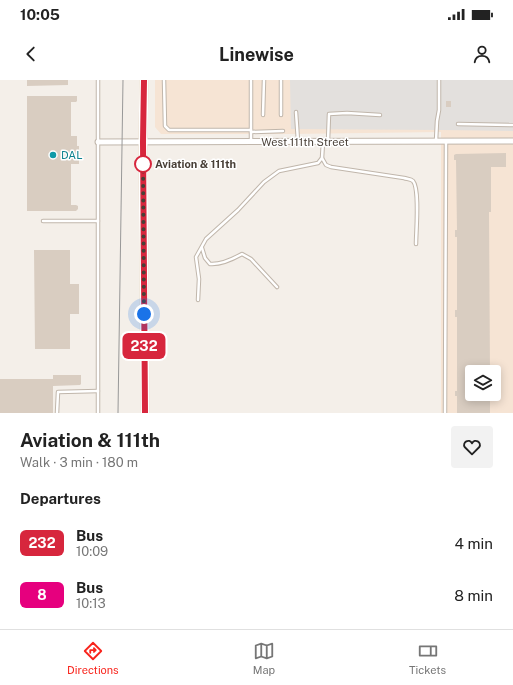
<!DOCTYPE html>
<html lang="en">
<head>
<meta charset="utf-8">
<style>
  :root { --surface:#fff; --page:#f2f2f2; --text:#222; --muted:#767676; --line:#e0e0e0; --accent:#f8241c }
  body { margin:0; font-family:"Public Sans",sans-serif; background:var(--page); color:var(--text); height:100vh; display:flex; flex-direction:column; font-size:15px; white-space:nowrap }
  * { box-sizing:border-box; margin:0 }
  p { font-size:13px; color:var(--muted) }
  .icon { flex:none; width:22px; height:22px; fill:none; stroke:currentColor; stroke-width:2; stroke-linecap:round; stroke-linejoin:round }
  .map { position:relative; height:333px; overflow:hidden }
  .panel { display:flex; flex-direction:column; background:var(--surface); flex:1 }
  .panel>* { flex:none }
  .badge { padding:0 8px; border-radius:6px; font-size:14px; line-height:26px }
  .tools { position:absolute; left:465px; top:285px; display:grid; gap:8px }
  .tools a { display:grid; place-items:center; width:36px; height:36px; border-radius:4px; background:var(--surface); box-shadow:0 2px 10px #0003; font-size:20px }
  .you { position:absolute; width:20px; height:20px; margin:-10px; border:3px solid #fff; border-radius:50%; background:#1a73e8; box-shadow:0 0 0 6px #1a73e833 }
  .map>.badge { position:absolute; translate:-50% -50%; box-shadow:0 0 0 2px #fff }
  h2 { padding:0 20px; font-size:15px; line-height:36px }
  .round { display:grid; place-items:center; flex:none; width:42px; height:42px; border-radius:4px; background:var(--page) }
  .summary { display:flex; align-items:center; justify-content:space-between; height:68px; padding:0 20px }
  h1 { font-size:19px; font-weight:700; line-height:30px }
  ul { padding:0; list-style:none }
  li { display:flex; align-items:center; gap:12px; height:52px; padding:0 20px }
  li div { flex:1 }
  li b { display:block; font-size:15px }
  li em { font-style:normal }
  li .badge { min-width:44px; font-weight:700; text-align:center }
  .status { display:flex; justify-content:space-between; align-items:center; height:28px; padding:0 20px; background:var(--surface); direction:ltr }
  .status svg { height:11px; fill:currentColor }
  header { display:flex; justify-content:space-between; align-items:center; height:52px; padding:0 20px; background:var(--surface); font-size:18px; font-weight:700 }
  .tabs { display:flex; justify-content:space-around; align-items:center; height:56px; border-top:1px solid var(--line); background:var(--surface); font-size:11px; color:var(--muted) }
  .tabs a { display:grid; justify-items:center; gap:2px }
  .tabs .on { color:var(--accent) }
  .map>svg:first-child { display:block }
</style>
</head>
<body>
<div class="status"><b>10:05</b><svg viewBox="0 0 49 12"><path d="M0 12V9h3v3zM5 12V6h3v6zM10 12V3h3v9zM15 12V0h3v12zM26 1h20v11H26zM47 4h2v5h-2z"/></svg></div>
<header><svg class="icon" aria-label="back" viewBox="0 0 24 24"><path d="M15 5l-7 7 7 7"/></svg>Linewise<svg class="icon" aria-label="person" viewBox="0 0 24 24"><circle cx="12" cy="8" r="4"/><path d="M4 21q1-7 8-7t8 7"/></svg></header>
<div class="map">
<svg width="513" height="333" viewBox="0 0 513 333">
  <rect width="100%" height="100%" fill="#f4efe9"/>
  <path fill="#f6e4d4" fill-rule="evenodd" d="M155 0H513V333H441V52L290 54H161L155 47ZM472 292H494V314H472Z"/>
  <polygon fill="#e3e0dd" points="290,0 513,0 513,51 442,50 291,49"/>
  <g fill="#d9cdc1">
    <polygon points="27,0 68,0 68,5 27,6"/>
    <polygon points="27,16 77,16 77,21 76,22 71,22 71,56 77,56 77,66 79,66 79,84 71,84 71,125 76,125 78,126 78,129 76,131 27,131"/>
    <rect x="446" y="21" width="5" height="6"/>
    <polygon points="506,73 506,87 491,87 491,132 489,132 490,292 472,292 472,314 490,314 490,333 457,333 457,316 455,316 455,311 457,311 457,237 455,237 455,230 457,230 457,157 455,157 455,150 457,150 456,80 454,80 454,75 456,74"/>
    <polygon points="34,170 70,170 70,204 79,204 79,234 70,234 70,269 35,269"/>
    <polygon points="53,295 81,295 81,304 80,305 53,306 53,333 0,333 0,299 53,299"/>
  </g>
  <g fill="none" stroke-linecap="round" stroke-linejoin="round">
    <defs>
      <g id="lane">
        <polyline points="98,0 98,333"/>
        <polyline points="164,0 165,46 169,50 251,50 251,0"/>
        <polyline points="281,0 281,35"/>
        <polyline points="296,32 298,61"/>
        <polyline points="263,35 264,0"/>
        <polyline points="458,44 513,45"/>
        <polyline points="251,52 283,51"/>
        <polyline points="251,61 251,50"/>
        <polyline points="328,61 329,34 347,33 380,35"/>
        <polyline points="436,61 437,41 439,30 439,0"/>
        <path d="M322 78 326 85 331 87 404 98C407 99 411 99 413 101 420 109 416 152 416 164"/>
        <polyline points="43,141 98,141"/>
        <path d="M202 168 205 178 210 184C221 185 233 179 242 174L251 179 277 207"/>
        <polyline points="198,220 199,199 196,177 206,159 238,130 264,102 279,91 318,83 322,78 323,62"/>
        <polyline points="57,333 58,312 98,311"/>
        <polyline points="445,333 446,62"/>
      </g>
      <polyline id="street" points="98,62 513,61"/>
      <polyline id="secondary" points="144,0 143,62 145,333"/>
    </defs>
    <use href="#lane" stroke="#c0b6ab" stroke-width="4.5"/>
    <use href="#street" stroke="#c0b6ab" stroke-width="7"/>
    <use href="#secondary" stroke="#d4bd99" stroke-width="9"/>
    <use href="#lane" stroke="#fff" stroke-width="2.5"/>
    <use href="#street" stroke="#fff" stroke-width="5"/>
    <use href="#secondary" stroke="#feebc9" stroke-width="7"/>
    <polyline stroke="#989898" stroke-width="1" points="118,333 123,0"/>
  </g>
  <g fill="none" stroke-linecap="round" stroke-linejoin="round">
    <defs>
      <polyline id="line" points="144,0 143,62 145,333"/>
    </defs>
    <use href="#line" stroke="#fff" stroke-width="9"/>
    <use href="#line" stroke="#d7263d" stroke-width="6"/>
    <polyline stroke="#483f37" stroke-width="4" stroke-dasharray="0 7.2" points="143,84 143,77 144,234"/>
  </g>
  <circle fill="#0f9aa8" stroke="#fff" stroke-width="1.5" cx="53" cy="75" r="4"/>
  <circle fill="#fff" stroke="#d7263d" stroke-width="2" cx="143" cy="84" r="8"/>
  <g text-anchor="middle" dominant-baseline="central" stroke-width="3" stroke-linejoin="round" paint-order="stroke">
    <g font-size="11" fill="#483f37" stroke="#fff">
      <text x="305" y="62">West 111th Street</text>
    </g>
    <g font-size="11" fill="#0d838f" stroke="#fff" text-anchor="start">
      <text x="61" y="75">DAL</text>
    </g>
    <g font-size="11" font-weight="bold" fill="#483f37" stroke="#fff" text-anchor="start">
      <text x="155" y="84">Aviation &amp; 111th</text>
    </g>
  </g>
</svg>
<div class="tools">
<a><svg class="icon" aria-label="layers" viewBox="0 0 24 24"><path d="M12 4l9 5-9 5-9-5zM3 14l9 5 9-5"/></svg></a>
</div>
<div class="you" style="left:144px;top:234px"></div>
<b class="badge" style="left:144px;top:266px;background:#d7263d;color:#fff">232</b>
</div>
<section class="panel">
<div class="summary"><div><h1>Aviation &amp; 111th</h1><p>Walk · 3 min · 180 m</p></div><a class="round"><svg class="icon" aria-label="heart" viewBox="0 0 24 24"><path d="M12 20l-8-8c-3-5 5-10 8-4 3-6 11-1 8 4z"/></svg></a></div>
<h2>Departures</h2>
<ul>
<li><span class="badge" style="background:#d7263d;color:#fff">232</span><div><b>Bus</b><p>10:09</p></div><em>4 min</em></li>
<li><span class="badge" style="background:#e6007e;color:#fff">8</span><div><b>Bus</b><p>10:13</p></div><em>8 min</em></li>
</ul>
</section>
<nav class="tabs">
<a class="on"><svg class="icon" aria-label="directions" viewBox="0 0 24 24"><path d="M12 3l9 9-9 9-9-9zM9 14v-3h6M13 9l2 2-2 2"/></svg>Directions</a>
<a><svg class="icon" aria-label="map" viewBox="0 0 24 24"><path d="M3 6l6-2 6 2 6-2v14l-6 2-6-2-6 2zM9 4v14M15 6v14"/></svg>Map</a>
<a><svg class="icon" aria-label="tickets" viewBox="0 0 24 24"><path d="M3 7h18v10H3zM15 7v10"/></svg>Tickets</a>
</nav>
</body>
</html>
